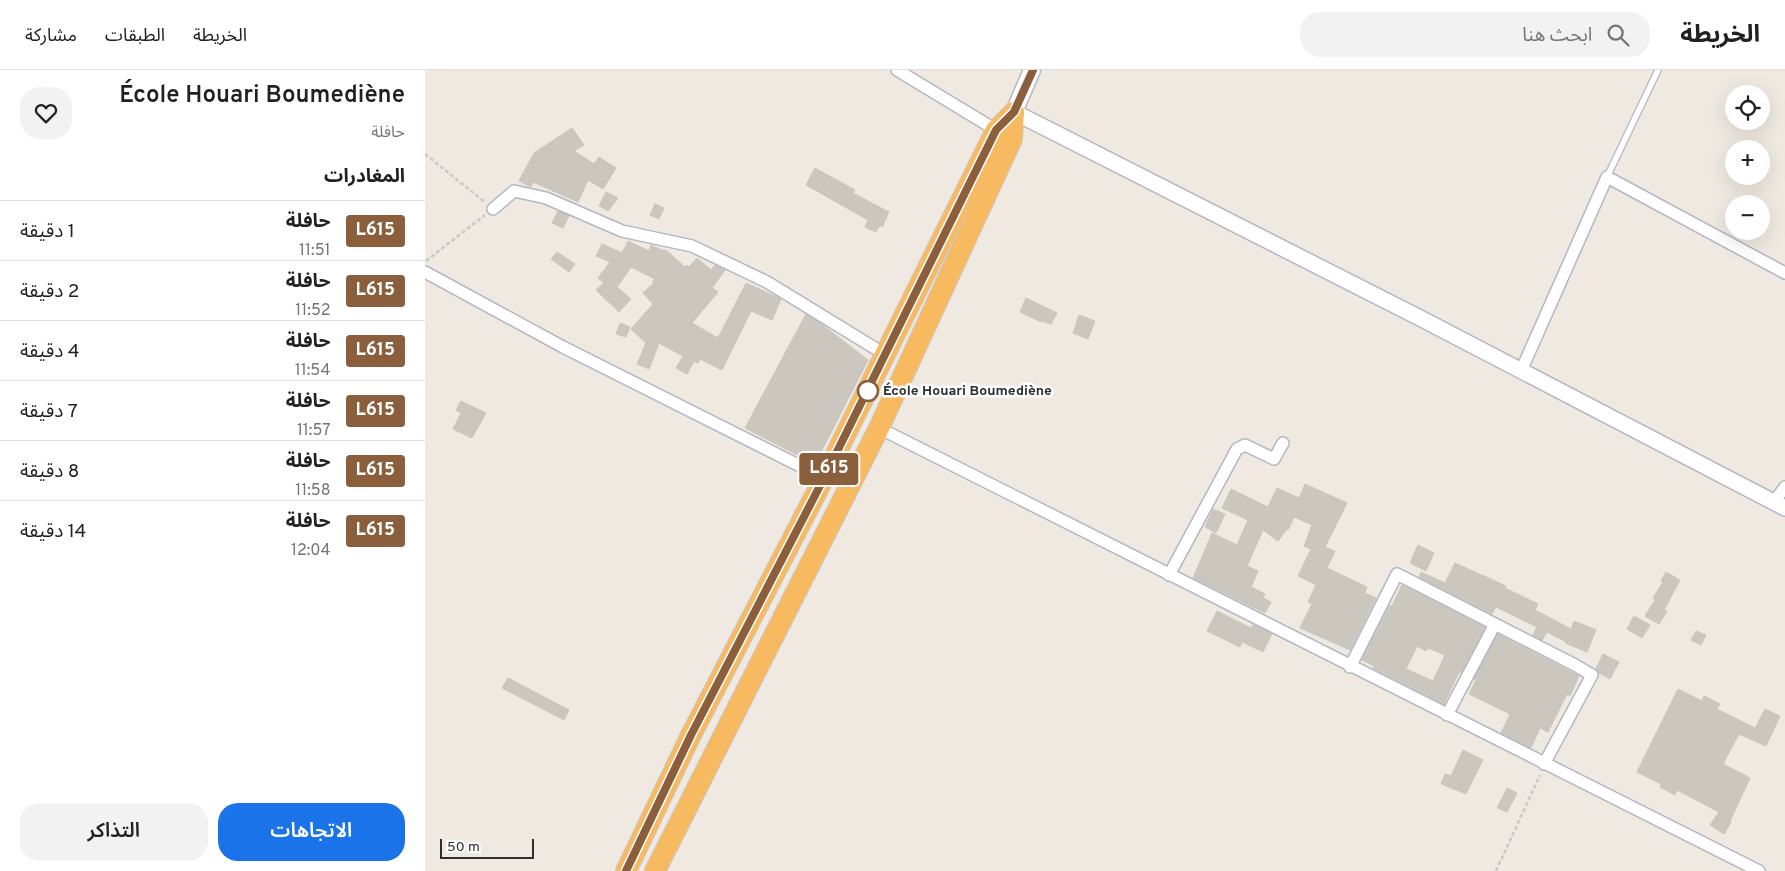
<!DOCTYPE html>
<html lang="ar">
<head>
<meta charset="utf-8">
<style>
  :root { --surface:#fff; --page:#f2f2f2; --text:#202124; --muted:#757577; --line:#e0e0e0; --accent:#1a73e8 }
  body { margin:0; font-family:Overpass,"Noto Sans Arabic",sans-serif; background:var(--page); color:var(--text); direction:rtl; height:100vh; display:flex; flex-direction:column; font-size:19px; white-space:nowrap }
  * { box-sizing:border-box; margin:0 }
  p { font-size:16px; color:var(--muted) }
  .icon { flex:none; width:28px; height:28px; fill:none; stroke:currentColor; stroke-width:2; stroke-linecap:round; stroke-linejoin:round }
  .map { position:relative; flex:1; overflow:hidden; direction:ltr }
  .details { display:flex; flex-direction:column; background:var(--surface); width:425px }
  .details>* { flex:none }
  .badge { padding:0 10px; border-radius:4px; font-size:18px; line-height:32px }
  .fabs { position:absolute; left:1300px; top:15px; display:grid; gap:10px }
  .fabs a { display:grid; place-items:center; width:45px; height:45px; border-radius:50%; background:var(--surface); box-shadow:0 5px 20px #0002; font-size:25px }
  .scale { position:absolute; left:15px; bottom:12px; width:94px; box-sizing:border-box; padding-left:5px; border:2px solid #2e2e2e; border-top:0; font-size:14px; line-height:18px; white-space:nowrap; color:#2e2e2e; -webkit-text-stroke:4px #fff; paint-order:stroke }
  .map>.badge { position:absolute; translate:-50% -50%; box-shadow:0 0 0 2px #fff }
  h2 { padding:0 20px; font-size:19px; line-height:45px }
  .round { display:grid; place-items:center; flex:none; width:52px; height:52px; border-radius:20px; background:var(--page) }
  .overview { display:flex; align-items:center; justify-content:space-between; height:85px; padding:0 20px }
  h1 { font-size:24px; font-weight:600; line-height:38px }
  .button { display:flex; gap:10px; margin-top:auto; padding:10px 20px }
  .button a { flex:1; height:58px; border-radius:20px; background:var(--accent); color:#fff; font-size:20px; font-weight:600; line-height:58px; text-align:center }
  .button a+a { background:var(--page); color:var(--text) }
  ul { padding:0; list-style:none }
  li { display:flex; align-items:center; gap:15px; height:60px; padding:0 20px; border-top:1px solid var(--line) }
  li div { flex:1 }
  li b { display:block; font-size:19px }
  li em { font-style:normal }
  li .badge { min-width:55px; font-weight:700; text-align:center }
  header { display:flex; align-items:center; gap:30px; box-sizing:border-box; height:70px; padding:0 25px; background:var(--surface); border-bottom:1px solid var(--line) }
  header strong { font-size:24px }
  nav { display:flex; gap:28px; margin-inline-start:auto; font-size:18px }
  .search { width:350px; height:45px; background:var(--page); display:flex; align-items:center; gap:12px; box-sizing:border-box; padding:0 18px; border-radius:20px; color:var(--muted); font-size:19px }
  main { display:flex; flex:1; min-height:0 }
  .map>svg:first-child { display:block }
</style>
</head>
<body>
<header>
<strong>الخريطة</strong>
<div class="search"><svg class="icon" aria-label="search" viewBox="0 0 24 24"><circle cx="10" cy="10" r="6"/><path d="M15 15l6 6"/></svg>ابحث هنا</div>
<nav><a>الخريطة</a><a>الطبقات</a><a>مشاركة</a></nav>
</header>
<main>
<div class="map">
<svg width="1360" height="801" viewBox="0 0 1360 801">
  <rect width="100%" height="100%" fill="#efe9e1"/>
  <g fill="#cbc7bf" stroke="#cbc5ba" fill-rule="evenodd">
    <polygon points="147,58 159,75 149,81 169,94 174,87 191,98 178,119 163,110 153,132 108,112 106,117 94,111 109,83"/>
    <polygon points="390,98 430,120 428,123 441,130 464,142 457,157 455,155 451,162 440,157 443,150 381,115"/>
    <polygon points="181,122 193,128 183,141 174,136"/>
    <polygon points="230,134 239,138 234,149 225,145"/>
    <polygon points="133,141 144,146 138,158 127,153"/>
    <polygon points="203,171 224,181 226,175 239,181 241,180 260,197 262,195 264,197 272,188 286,200 290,195 300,200 287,218 293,222 267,253 293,268 321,213 356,229 347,250 326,241 297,300 275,289 273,293 269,291 262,304 251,298 258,286 234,273 224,299 212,294 221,273 206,259 228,234 218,223 229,213 227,212 230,209 206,197 192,217 206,229 194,242 171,220 179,213 173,208 185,192 171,186 177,174 197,183"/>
    <polygon points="132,182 150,194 144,202 126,189"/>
    <polygon points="601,228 632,243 626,254 617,251 616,252 595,242"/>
    <polygon points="381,244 395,253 443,290 390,394 320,358"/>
    <polygon points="654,245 670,251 663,269 648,263"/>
    <polygon points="195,253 205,257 201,267 191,264"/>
    <polygon points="36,331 61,343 47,368 28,359 36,343 31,340"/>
    <polygon points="880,414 922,433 900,477 910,481 902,498 942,517 940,523 951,528 925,580 875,558 887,534 883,532 891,515 873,506 886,479 879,476 887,455 869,447 863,460 862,459 853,471 838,460 822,496 833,501 826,517 840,524 838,528 846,532 840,543 768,508 787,463 812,475 823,450 797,438 806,419 843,437 852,418 874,428"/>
    <polygon points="788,439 800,444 791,463 780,457"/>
    <polygon points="993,475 1009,483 1001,501 985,493"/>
    <polygon points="1030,493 1081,516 1080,518 1113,534 1110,540 1146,559 1149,551 1171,560 1162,582 1140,573 1141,572 1122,562 1117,570 1108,565 1112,557 1071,537 1067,544 994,507 996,502 1020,513"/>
    <polygon points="1241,502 1255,510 1239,540 1242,542 1234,554 1220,546 1230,530 1228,528 1238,512 1236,511"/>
    <path d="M977 515 1060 557 1036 603 1034 602 1019 634 948 598 949 596 937 590 965 535 967 536ZM992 576 1001 581 1003 578 1020 585 1008 611 981 599Z"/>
    <polygon points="792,541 826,558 828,555 847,564 838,582 817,572 815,577 782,561"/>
    <polygon points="1209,546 1225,555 1217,568 1202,559"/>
    <polygon points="1271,561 1281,565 1276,575 1266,570"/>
    <polygon points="1073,564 1154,606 1145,626 1142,624 1123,662 1115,658 1106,678 1076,663 1085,644 1044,624 1051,610 1049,609"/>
    <polygon points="1178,584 1194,592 1185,609 1174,603 1171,599"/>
    <polygon points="83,608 144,640 139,650 77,618"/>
    <polygon points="1253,619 1277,631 1279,626 1295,634 1292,639 1330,658 1340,639 1355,646 1341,676 1314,664 1298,694 1325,708 1305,751 1306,752 1299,764 1285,755 1294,742 1252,720 1250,725 1235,717 1236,714 1212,702"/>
    <polygon points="1038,680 1058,690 1041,724 1016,714 1020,704 1026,706"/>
    <polygon points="1082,718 1092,723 1082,742 1072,738"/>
  </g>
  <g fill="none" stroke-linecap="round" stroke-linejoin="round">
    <defs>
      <polyline id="service" points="1182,107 1233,0"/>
      <g id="minor">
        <polyline points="472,0 571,60"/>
        <polyline points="68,139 89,121 121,128 197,161 267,176 342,212 461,285"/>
        <polyline points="0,202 138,277 399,408"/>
        <polyline points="1096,301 1182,107 1360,203"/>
        <polyline points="454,358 1334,801"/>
        <polyline points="1349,432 1360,417"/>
        <polyline points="744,505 812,379 820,375 849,389 858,373"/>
        <polyline points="925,597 972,504 1150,595 1167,605 1119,694"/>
        <polyline points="1022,645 1070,554"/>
      </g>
      <polyline id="tertiary" points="589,42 995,248 1360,438"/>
      <polyline id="secondary" points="589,42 607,0"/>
      <g id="trunk">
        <polyline points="201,801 266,665 399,408 571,60 589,42"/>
        <polyline points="230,801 454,358 587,69 589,42"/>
      </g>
    </defs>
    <use href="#service" stroke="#b4b7c1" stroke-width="8"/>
    <use href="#minor" stroke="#b4b7c1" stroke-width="14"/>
    <use href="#tertiary" stroke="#b4b7c1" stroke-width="18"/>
    <use href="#secondary" stroke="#b4b7c1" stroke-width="19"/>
    <use href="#trunk" stroke="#c9c9c9" stroke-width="22"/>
    <g stroke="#c9c9c9" stroke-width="2.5" stroke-dasharray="4 2.5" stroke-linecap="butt">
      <polyline points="0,84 61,133"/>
      <polyline points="1,191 60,145"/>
      <polyline points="1071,801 1115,705"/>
    </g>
    <use href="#service" stroke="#fff" stroke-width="5.5"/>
    <use href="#minor" stroke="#fff" stroke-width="11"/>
    <use href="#tertiary" stroke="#fff" stroke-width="15"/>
    <use href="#secondary" stroke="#fff" stroke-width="16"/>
    <use href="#trunk" stroke="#f8ba60" stroke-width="20"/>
  </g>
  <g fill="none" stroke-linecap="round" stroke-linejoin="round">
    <defs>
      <polyline id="line" points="201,801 266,665 399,408 571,60 589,42 608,0"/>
    </defs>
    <use href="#line" stroke="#fff" stroke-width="11"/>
    <use href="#line" stroke="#8b5e3c" stroke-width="8"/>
  </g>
  <circle fill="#fff" stroke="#8b5e3c" stroke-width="2.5" cx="443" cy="321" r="10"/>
  <g text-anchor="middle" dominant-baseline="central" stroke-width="5" stroke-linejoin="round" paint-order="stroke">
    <g font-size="14" font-weight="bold" fill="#2e2e2e" stroke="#fff" text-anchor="start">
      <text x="458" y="321">École Houari Boumediène</text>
    </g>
  </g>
</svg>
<div class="fabs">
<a><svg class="icon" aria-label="locate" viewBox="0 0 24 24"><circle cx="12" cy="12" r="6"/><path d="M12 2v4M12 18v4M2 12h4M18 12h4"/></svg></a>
<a>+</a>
<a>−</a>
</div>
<div class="scale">50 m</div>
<b class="badge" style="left:404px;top:399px;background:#8b5e3c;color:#fff">L615</b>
</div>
<section class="details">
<div class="overview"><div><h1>École Houari Boumediène</h1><p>حافلة</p></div><a class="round"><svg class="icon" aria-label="heart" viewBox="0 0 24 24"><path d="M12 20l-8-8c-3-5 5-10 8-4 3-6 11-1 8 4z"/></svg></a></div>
<h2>المغادرات</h2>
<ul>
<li><span class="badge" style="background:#8b5e3c;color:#fff">L615</span><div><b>حافلة</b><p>11:51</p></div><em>1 دقيقة</em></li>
<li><span class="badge" style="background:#8b5e3c;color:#fff">L615</span><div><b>حافلة</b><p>11:52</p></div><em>2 دقيقة</em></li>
<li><span class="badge" style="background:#8b5e3c;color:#fff">L615</span><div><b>حافلة</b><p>11:54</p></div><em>4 دقيقة</em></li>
<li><span class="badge" style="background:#8b5e3c;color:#fff">L615</span><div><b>حافلة</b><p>11:57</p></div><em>7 دقيقة</em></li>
<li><span class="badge" style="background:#8b5e3c;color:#fff">L615</span><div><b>حافلة</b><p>11:58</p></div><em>8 دقيقة</em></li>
<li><span class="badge" style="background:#8b5e3c;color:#fff">L615</span><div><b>حافلة</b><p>12:04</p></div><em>14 دقيقة</em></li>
</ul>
<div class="button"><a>الاتجاهات</a><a>التذاكر</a></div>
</section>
</main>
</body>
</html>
